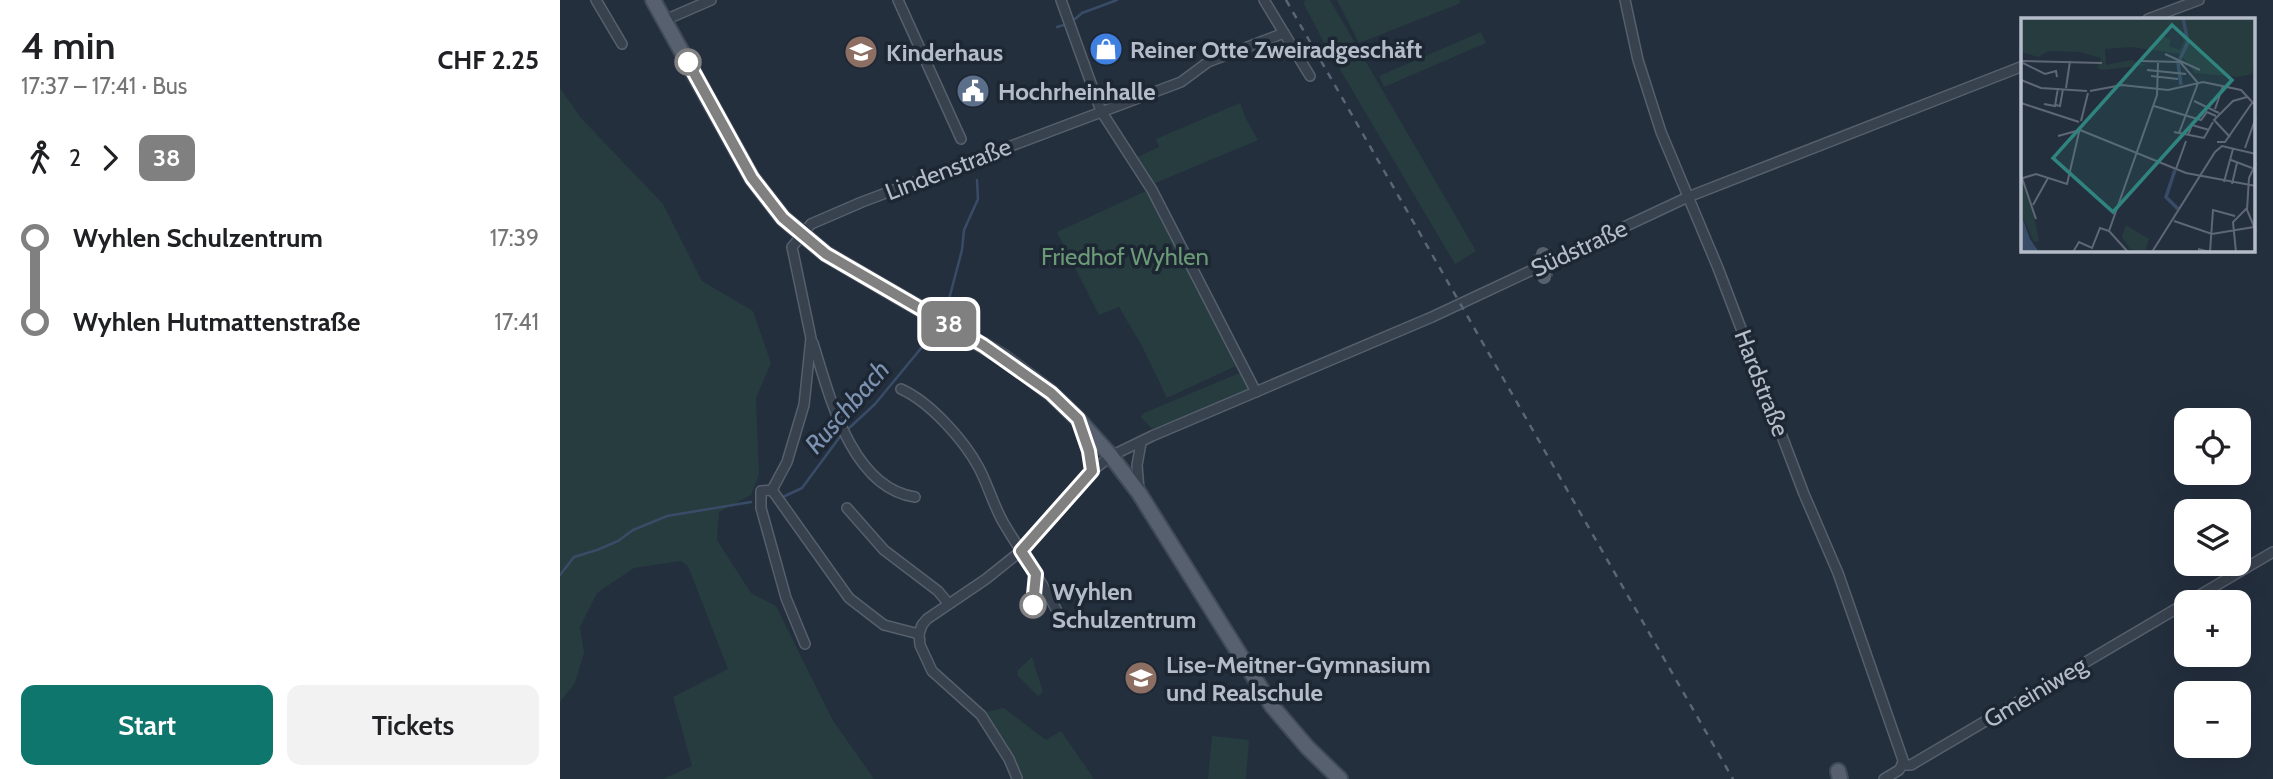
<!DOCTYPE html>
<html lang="en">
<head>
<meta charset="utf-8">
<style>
  :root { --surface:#fff; --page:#f2f2f2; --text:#202124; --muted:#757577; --accent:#0f766e }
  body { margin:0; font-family:Cabin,sans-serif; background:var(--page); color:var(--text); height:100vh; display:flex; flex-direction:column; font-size:26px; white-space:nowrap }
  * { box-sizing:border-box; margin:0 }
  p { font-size:23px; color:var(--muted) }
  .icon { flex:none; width:38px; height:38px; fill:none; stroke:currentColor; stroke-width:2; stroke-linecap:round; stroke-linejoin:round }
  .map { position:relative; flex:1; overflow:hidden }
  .details { display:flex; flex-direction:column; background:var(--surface); width:560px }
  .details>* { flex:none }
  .badge { padding:0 14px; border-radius:10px; font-size:24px; line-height:46px }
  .buttons { position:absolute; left:1614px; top:408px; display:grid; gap:14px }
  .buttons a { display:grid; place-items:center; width:77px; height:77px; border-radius:14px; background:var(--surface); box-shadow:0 7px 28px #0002; font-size:35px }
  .map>.badge { position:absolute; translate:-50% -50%; box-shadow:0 0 0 4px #fff }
  .legs { display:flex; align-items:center; gap:10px; height:77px; padding:0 21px; font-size:23px }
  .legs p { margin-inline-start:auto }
  .head { display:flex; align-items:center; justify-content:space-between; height:119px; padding:0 21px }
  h1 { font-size:38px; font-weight:600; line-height:52px }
  .button { display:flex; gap:14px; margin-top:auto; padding:14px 21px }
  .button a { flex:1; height:80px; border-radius:14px; background:var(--accent); color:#fff; font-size:28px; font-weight:600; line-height:80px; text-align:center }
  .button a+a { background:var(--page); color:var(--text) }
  ul { padding:0 21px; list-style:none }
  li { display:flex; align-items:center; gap:24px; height:84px; font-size:26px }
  li i { display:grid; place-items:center; width:10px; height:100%; margin:0 9px; background:currentColor }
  li i::after { content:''; width:18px; height:18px; margin:-9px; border:5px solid; border-radius:50%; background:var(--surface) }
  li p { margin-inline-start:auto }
  li:first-child i { background:linear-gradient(#0000 50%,currentColor 0) }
  li:last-child i { background:linear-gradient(currentColor 50%,#0000 0) }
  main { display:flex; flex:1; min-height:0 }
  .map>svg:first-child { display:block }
</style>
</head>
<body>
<main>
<section class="details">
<div class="head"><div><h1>4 min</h1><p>17:37 – 17:41 · Bus</p></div><b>CHF 2.25</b></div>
<div class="legs"><svg class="icon" aria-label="walk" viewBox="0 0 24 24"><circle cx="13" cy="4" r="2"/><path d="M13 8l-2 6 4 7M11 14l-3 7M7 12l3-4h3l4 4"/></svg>2<svg class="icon" aria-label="forward" viewBox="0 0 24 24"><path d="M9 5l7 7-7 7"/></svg><b class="badge" style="background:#808080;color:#fff">38</b></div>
<ul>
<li><i style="color:#808080"></i><b>Wyhlen Schulzentrum</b><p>17:39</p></li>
<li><i style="color:#808080"></i><b>Wyhlen Hutmattenstraße</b><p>17:41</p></li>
</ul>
<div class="button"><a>Start</a><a>Tickets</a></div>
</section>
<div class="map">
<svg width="1713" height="779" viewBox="0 0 1713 779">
  <rect width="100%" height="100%" fill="#242f3e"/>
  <g fill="#263c3f">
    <polygon points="747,0 770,0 916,251 895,264 762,39 743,2"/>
    <polygon points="777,0 899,0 901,3 799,43"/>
    <polygon points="921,32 926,43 824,87 819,76"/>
    <polygon points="0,88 21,118 103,204 142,281 193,311 211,363 196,398 199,475 191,495 159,512 157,540 191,593 216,606 272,719 314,779 103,779 132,766 113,697 168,669 128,566 121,561 74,568 37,593 20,627 24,653 15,683 0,702"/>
    <polygon points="680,103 686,119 698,140 593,184 575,158 599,147 596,139"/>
    <polygon points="588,190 676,366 607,398 582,346 559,307 539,315 497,232"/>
    <polygon points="679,373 684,376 689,385 687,392 592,429 581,417 584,413"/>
    <polygon points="472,657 483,692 478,696 457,675 458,670"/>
    <polygon points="444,708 486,740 501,731 534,779 462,779 426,712"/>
    <polygon points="652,736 689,740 686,779 648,779"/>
  </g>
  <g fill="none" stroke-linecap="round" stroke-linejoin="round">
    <g stroke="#394c67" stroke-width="2.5">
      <polyline points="515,19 522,13 557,0"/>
      <polyline points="497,27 504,25"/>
      <polyline points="388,303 402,250 404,230 418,199 417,180"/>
      <polyline points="287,430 315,404 372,335"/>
      <polyline points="223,497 242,488 282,434"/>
      <polyline points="0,575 14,557 37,550 58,541 73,530 107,516 191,502"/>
    </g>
    <defs>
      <g id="street">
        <polyline points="36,0 62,44"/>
        <polyline points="338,0 401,139"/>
        <polyline points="501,0 541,111 592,190 696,392"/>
        <polyline points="704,0 750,76"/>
        <polyline points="1065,0 1078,60 1101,132 1158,268 1244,494 1278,573 1343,760 1342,765"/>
        <polyline points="1588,19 1639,0"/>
        <polyline points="105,20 151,0"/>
        <path d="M253 343C269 394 291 488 355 497"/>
        <path d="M341 389C370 402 404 440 419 468 428 485 433 504 443 522 460 551 480 578 496 609"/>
        <polyline points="520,425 529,451 532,471"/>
        <polyline points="212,490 227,462 244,405 251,338 232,247 251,224 302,202 621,82 648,62 724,33"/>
        <polyline points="212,490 289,598 324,625 359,634"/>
        <polyline points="212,490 201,491 201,508 226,598 245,644"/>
        <polyline points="579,490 577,465 581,443"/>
        <polyline points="287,508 324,550 378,591 388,603"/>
        <polyline points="1628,602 1713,552"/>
        <polyline points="457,778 449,759 421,715 372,671 360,645 359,634 362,625 367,619 426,579 461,551 532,471 551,456 592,436 872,317 1128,197 1463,66"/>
        <polyline points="1324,779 1339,770 1342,765 1351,765 1626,603"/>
      </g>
      <g id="primary">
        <polyline points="93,0 192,178 223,218 266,254 443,357 491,393 518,419 551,456 579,493 712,706 748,748 780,779"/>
        <polyline points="1278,771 1280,779"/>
      </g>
    </defs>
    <use href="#street" stroke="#565f6c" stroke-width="12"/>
    <use href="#primary" stroke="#414a57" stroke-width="18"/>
    <use href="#street" stroke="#38414e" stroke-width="9"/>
    <use href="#primary" stroke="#56606e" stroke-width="14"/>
    <polyline stroke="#5a6575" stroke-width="2.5" stroke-dasharray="7 7" stroke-linecap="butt" points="726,0 1173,779"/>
    <defs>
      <polyline id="primary-bridge" points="983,254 984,277"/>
    </defs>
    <use href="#primary-bridge" stroke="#414a57" stroke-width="18" stroke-linecap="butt"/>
    <use href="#primary-bridge" stroke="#56606e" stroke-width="14"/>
  </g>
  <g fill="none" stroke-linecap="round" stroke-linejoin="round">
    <defs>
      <polyline id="line-1" points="128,62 192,178 223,218 266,254 423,345 491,393 518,419 529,451 532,471 461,551 476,574 473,605"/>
    </defs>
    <use href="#line-1" stroke="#fff" stroke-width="16"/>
    <use href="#line-1" stroke="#808080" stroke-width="10"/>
  </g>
  <defs>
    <symbol id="shop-disc" viewBox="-11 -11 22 22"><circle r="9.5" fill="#3f7fe0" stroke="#1d2633"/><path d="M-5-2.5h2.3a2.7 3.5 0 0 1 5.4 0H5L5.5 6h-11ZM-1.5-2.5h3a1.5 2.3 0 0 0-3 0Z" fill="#fff"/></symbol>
    <symbol id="school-disc" viewBox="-11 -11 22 22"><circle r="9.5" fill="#8d6e63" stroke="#1d2633"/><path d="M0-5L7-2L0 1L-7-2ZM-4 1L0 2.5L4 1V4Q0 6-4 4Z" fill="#fff"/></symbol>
    <symbol id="civic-disc" viewBox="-11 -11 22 22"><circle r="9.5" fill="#5c6f8a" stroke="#1d2633"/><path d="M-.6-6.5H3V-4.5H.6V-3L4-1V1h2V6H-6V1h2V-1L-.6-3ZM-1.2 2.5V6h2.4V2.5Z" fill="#fff"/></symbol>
  </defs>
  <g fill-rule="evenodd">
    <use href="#shop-disc" x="527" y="30" width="38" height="38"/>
    <use href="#school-disc" x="282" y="33" width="38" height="38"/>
    <use href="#civic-disc" x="394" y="72" width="38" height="38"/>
    <use href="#school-disc" x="562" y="659" width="38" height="38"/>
  </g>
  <g fill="#fff" stroke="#808080" stroke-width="3.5">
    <circle cx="128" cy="62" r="12"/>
    <circle cx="473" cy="605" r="12"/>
  </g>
  <g text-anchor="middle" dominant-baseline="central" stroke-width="7" stroke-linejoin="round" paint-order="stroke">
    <g font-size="24" font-weight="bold" fill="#b4bcc9" stroke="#1d2633" text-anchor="start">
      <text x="570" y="49">Reiner Otte Zweiradgeschäft</text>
      <text x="326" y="52">Kinderhaus</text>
      <text x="438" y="91">Hochrheinhalle</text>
      <text x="606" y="664">Lise-Meitner-Gymnasium<tspan x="606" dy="28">und Realschule</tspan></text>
    </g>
    <g font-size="24" fill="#b4bcc9" stroke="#1d2633">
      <text transform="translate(388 169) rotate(-21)">Lindenstraße</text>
      <text transform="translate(1019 248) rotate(-25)">Südstraße</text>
      <text transform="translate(1202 383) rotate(69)">Hardstraße</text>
      <text transform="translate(1475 692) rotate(-31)">Gmeiniweg</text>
    </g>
    <g font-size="24" fill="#6b9a76" stroke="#1d2633">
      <text x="565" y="256">Friedhof Wyhlen</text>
    </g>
    <g font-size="24" font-weight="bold" fill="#b4bcc9" stroke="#1d2633" text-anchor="start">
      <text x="492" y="591">Wyhlen<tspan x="492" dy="28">Schulzentrum</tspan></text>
    </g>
    <g font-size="26" font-style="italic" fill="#7c92b1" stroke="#1d2633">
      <text transform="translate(287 407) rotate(-49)">Ruschbach</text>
    </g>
  </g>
  <g transform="translate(1461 18)">
    <rect width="234" height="234" fill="#242f3e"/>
    <path d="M0 0H234V41L231 56 217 59 174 55 159 36 110 29 84 31 85 47 110 42 126 47 81 52 76 50 80 40 59 34 28 33 17 39 0 34ZM153 5 163 23 159 32 148 28 150 22 143 18ZM0 161 11 187 18 223 13 224 0 196ZM105 207 128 221 124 234 109 231 101 219Z" fill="#263c3f" fill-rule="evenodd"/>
    <path d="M0 196 9 221 18 234H0Z" fill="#394c67"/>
    <path fill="none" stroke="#394c67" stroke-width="3.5" d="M159 41 167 24 162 0M157 45 160 67M154 152 145 179 157 191"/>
    <path fill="none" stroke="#5e6776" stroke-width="2" d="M144 36 179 52M0 43 81 45M119 43 159 44M2 45 24 56 35 53 36 59M126 52 165 56M130 58 157 61M0 62 20 70 66 73M45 70 49 43M69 73 101 67 147 72 182 64 220 72 235 88M173 83 198 95M0 85 58 104M23 86 34 88 37 70M35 87 39 88 42 71M133 88 180 102 186 94 195 98M194 91 202 68M60 103 67 75M59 112 165 155 235 168M153 114 183 120 192 104M158 115 177 65 159 44M167 117 171 107 188 112M37 118 59 112M209 119 193 102 212 83 226 79M196 124H204L231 85M224 130 235 99M210 142 231 150M235 145 228 160 226 192 235 213M155 151 165 123M0 157 15 201M2 160 15 156 46 166 59 110M203 164 212 131M211 166 216 145M12 187 27 160M153 203 191 216 233 209M177 231 189 234 192 192 214 198M52 234 58 224 71 230 79 210 88 213M107 234 88 213 136 77 137 45M131 234 194 134 201 128 235 136M215 234 212 204 226 190"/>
    <path fill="#308480" fill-opacity="0.15" stroke="#308480" stroke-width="3.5" d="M151 7 211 62 92 194 32 140Z"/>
    <rect width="234" height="234" fill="none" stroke="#b4bcc9" stroke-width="3.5"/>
  </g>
</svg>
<div class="buttons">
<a><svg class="icon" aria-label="locate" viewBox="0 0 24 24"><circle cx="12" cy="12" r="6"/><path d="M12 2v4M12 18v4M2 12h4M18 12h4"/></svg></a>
<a><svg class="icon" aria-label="layers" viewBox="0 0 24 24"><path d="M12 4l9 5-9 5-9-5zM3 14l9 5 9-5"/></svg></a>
<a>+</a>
<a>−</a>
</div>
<b class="badge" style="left:389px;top:324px;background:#808080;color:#fff">38</b>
</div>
</main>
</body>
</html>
